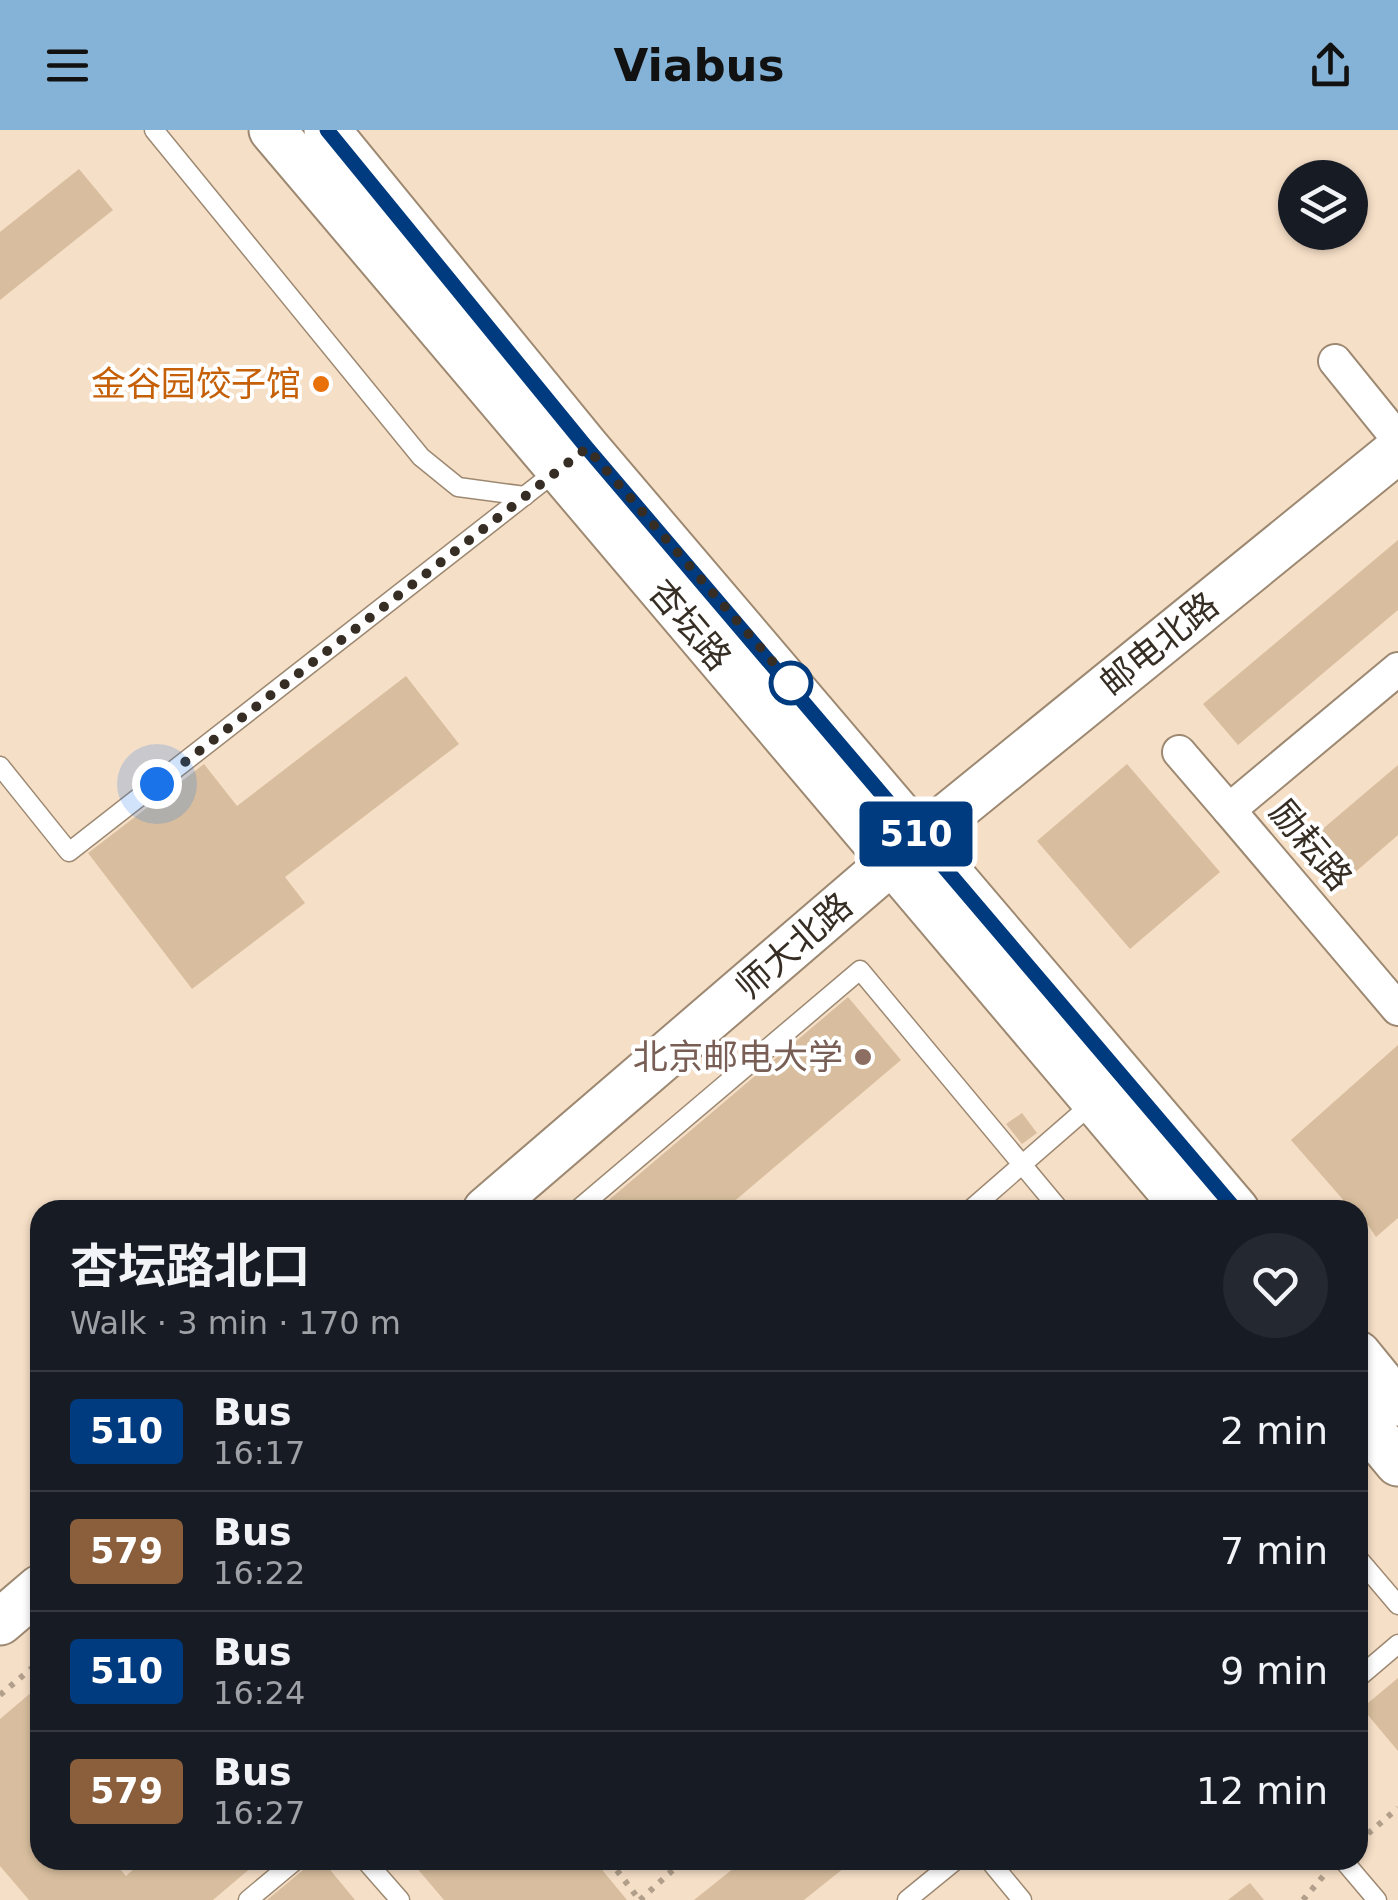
<!DOCTYPE html>
<html lang="en">
<head>
<meta charset="utf-8">
<style>
  :root { --surface:#171b24; --page:#242831; --text:#f1f3f6; --muted:#9ea1a6; --line:#363941; --accent:#85b3d7 }
  body { margin:0; font-family:"DejaVu Sans","Noto Sans SC",sans-serif; background:var(--page); color:var(--text); height:100vh; display:flex; flex-direction:column; font-size:38px; white-space:nowrap }
  * { box-sizing:border-box; margin:0 }
  p { font-size:32px; color:var(--muted) }
  .icon { flex:none; width:55px; height:55px; fill:none; stroke:currentColor; stroke-width:2; stroke-linecap:round; stroke-linejoin:round }
  .map { position:relative; flex:1; overflow:hidden }
  .panel { position:absolute; left:30px; top:1070px; width:1338px; height:670px; display:flex; flex-direction:column; background:var(--surface); border-radius:30px; box-shadow:0 2px 8px #0004 }
  .panel>* { flex:none }
  .badge { padding:0 20px; border-radius:8px; font-size:35px; line-height:65px }
  .buttons { position:absolute; left:1278px; top:30px; display:grid; gap:20px }
  .buttons a { display:grid; place-items:center; width:90px; height:90px; border-radius:50%; background:var(--surface); box-shadow:0 2px 8px #0004; font-size:50px }
  .you { position:absolute; width:50px; height:50px; margin:-25px; border:8px solid #fff; border-radius:50%; background:#1a73e8; box-shadow:0 0 0 15px #1a73e833 }
  .map>.badge { position:absolute; translate:-50% -50%; box-shadow:0 0 0 5px #fff }
  .round { display:grid; place-items:center; flex:none; width:105px; height:105px; border-radius:52px; background:var(--page) }
  .overview { display:flex; align-items:center; justify-content:space-between; height:170px; padding:0 40px }
  h1 { font-size:48px; font-weight:700; line-height:75px }
  ul { padding:0; list-style:none }
  li { display:flex; align-items:center; gap:30px; height:120px; padding:0 40px; border-top:2px solid var(--line) }
  li div { flex:1 }
  li b { display:block; font-size:38px }
  li em { font-style:normal }
  li .badge { min-width:110px; font-weight:700; text-align:center }
  header { display:flex; justify-content:space-between; align-items:center; height:130px; padding:0 40px; background:var(--accent); color:#111; font-size:45px; font-weight:700 }
  .map>svg:first-child { display:block }
</style>
</head>
<body>
<header><svg class="icon" aria-label="menu" viewBox="0 0 24 24"><path d="M4 6h16M4 12h16M4 18h16"/></svg>Viabus<svg class="icon" aria-label="share" viewBox="0 0 24 24"><path d="M12 15V3M7 8l5-5 5 5M5 13v7h14v-7"/></svg></header>
<div class="map">
<svg width="1398" height="1770" viewBox="0 0 1398 1770">
  <rect width="100%" height="100%" fill="#f6dfc7"/>
  <g fill="#d8be9e">
    <polygon points="79,39 113,80 0,170 0,102"/>
    <polygon points="1398,410 1398,480 1238,615 1203,574"/>
    <polygon points="406,546 459,614 285,747 305,773 192,859 88,723 204,634 237,676"/>
    <polygon points="1127,634 1220,742 1130,819 1037,711"/>
    <polygon points="1398,635 1398,705 1353,744 1318,703"/>
    <polygon points="848,867 901,930 724,1080 597,1080"/>
    <polygon points="1398,915 1398,1088 1376,1107 1358,1080 1352,1080 1291,1010"/>
    <polygon points="1022,983 1037,1003 1022,1014 1006,994"/>
    <polygon points="1398,1548 1398,1621 1362,1578"/>
    <polygon points="40,1555 40,1730 112,1730 126,1746 144,1730 260,1730 213,1770 29,1770 0,1736 0,1589"/>
    <polygon points="315,1730 322,1730 355,1770 267,1770"/>
    <polygon points="410,1730 594,1730 627,1770 444,1770"/>
    <polygon points="744,1730 854,1730 804,1770 694,1770"/>
    <polygon points="1250,1753 1264,1770 1228,1770"/>
  </g>
  <g fill="none" stroke-linecap="round" stroke-linejoin="round">
    <defs>
      <g id="lane">
        <polyline points="154,0 421,327 458,357 525,366"/>
        <polyline points="0,636 69,722 559,339"/>
        <polyline points="577,1080 860,840 1060,1080"/>
        <polyline points="970,1080 1094,972"/>
        <polyline points="1358,1428 1398,1475"/>
        <polyline points="1358,1548 1398,1514"/>
        <polyline points="365,1730 400,1770"/>
        <polyline points="989,1730 1022,1770"/>
        <polyline points="1343,1730 1377,1770"/>
        <polyline points="248,1770 296,1730"/>
        <polyline points="907,1770 956,1730"/>
      </g>
      <g id="street">
        <polyline points="1335,231 1398,309"/>
        <polyline points="1398,539 1229,680 1398,879"/>
        <polyline points="1179,622 1229,680"/>
      </g>
      <g id="secondary">
        <polyline points="272,0 1187,1080"/>
        <polyline points="327,0 587,318 1236,1080"/>
        <polyline points="486,1080 891,732 1398,320"/>
        <polyline points="1358,1224 1398,1273"/>
        <polyline points="1358,1285 1398,1333"/>
        <polyline points="0,1492 40,1458"/>
      </g>
    </defs>
    <use href="#lane" stroke="#9d8972" stroke-width="21"/>
    <use href="#street" stroke="#9d8972" stroke-width="36"/>
    <use href="#secondary" stroke="#9d8972" stroke-width="49"/>
    <g stroke="#b19f8c" stroke-width="6" stroke-dasharray="5 8" stroke-linecap="butt">
      <polyline points="0,1565 40,1531"/>
      <polyline points="1358,1712 1398,1678"/>
      <polyline points="609,1730 638,1768"/>
      <polyline points="640,1770 684,1730"/>
      <polyline points="1303,1770 1325,1744"/>
    </g>
    <use href="#lane" stroke="#fff" stroke-width="18"/>
    <use href="#street" stroke="#fff" stroke-width="32"/>
    <use href="#secondary" stroke="#fff" stroke-width="45"/>
  </g>
  <g fill="none" stroke-linecap="round" stroke-linejoin="round">
    <defs>
      <polyline id="line" points="327,0 587,318 1236,1080"/>
    </defs>
    <use href="#line" stroke="#fff" stroke-width="22"/>
    <use href="#line" stroke="#003b80" stroke-width="15"/>
    <polyline stroke="#362e24" stroke-width="10" stroke-dasharray="0 18" points="157,654 587,318 791,553"/>
  </g>
  <circle fill="#e8710a" stroke="#fff" stroke-width="4" cx="321" cy="254" r="10"/>
  <circle fill="#fff" stroke="#003b80" stroke-width="5" cx="791" cy="553" r="20"/>
  <circle fill="#8d6e63" stroke="#fff" stroke-width="4" cx="863" cy="927" r="10"/>
  <g text-anchor="middle" dominant-baseline="central" stroke-width="8" stroke-linejoin="round" paint-order="stroke">
    <g font-size="35" fill="#c56008" stroke="#fff" text-anchor="end">
      <text x="301" y="254">金谷园饺子馆</text>
    </g>
    <g font-size="35" fill="#362e24" stroke="#fff">
      <text transform="translate(690 495) rotate(50)">杏坛路</text>
      <text transform="translate(1159 514) rotate(-39)">邮电北路</text>
      <text transform="translate(1311 715) rotate(50)">励耘路</text>
      <text transform="translate(794 816) rotate(-41)">师大北路</text>
    </g>
    <g font-size="35" fill="#785e54" stroke="#fff" text-anchor="end">
      <text x="843" y="927">北京邮电大学</text>
    </g>
  </g>
</svg>
<div class="buttons">
<a><svg class="icon" aria-label="layers" viewBox="0 0 24 24"><path d="M12 4l9 5-9 5-9-5zM3 14l9 5 9-5"/></svg></a>
</div>
<div class="you" style="left:157px;top:654px"></div>
<b class="badge" style="left:916px;top:704px;background:#003b80;color:#fff">510</b>
<section class="panel">
<div class="overview"><div><h1>杏坛路北口</h1><p>Walk · 3 min · 170 m</p></div><a class="round"><svg class="icon" aria-label="heart" viewBox="0 0 24 24"><path d="M12 20l-8-8c-3-5 5-10 8-4 3-6 11-1 8 4z"/></svg></a></div>
<ul>
<li><span class="badge" style="background:#003b80;color:#fff">510</span><div><b>Bus</b><p>16:17</p></div><em>2 min</em></li>
<li><span class="badge" style="background:#8b5e3c;color:#fff">579</span><div><b>Bus</b><p>16:22</p></div><em>7 min</em></li>
<li><span class="badge" style="background:#003b80;color:#fff">510</span><div><b>Bus</b><p>16:24</p></div><em>9 min</em></li>
<li><span class="badge" style="background:#8b5e3c;color:#fff">579</span><div><b>Bus</b><p>16:27</p></div><em>12 min</em></li>
</ul>
</section>
</div>
</body>
</html>
